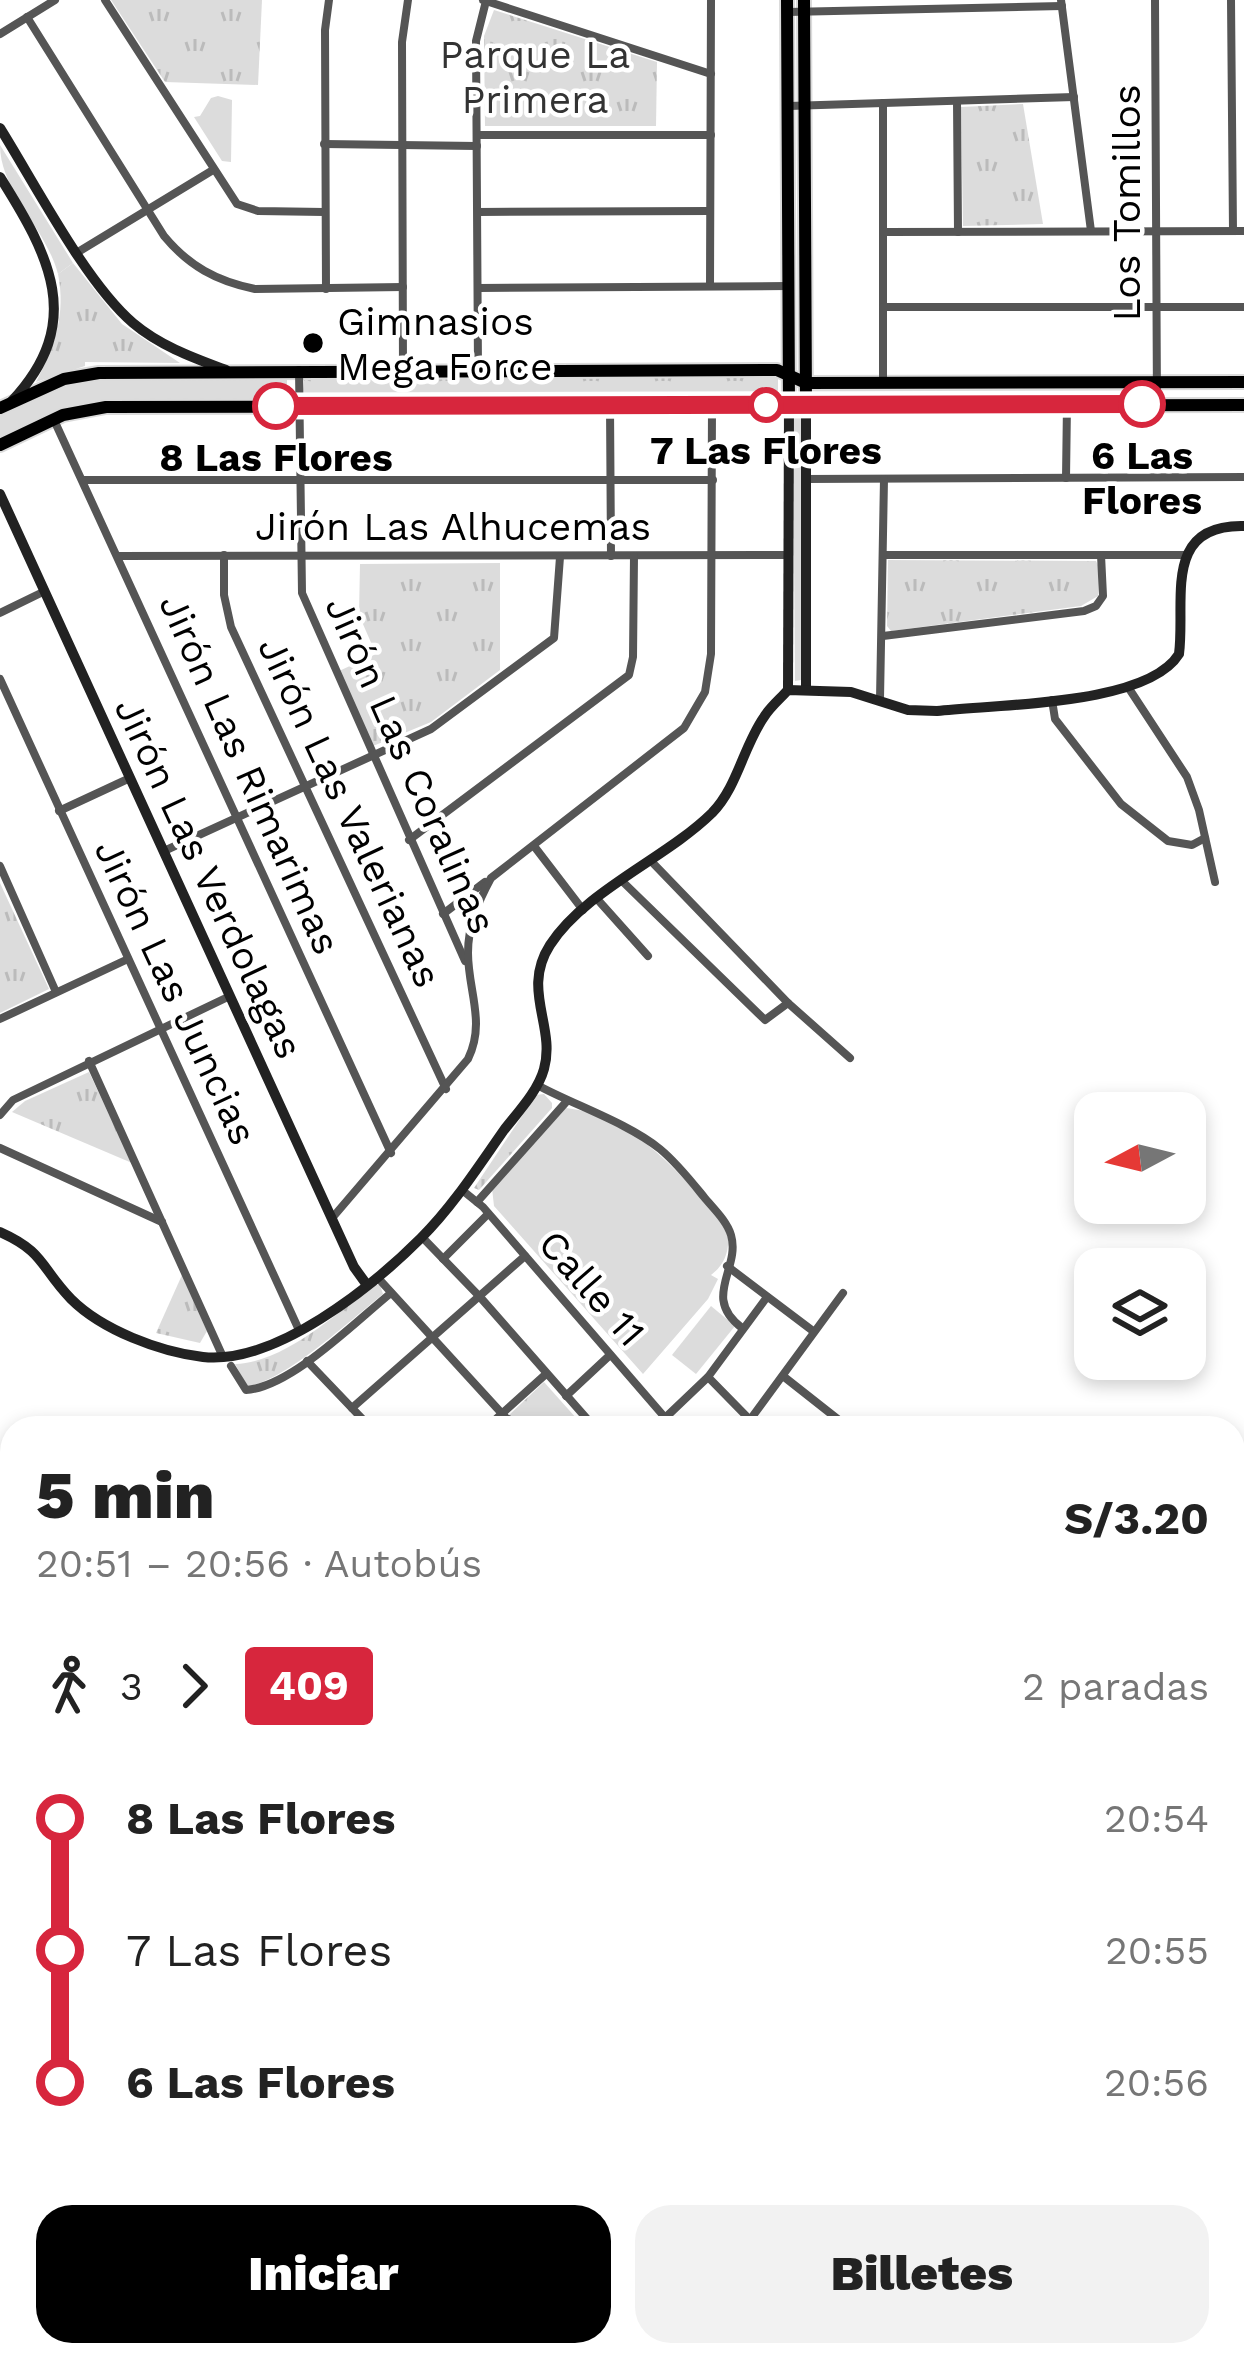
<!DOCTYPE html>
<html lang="es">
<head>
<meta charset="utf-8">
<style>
  :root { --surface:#fff; --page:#f2f2f2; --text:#222; --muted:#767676; --accent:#000 }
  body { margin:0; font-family:"Work Sans",sans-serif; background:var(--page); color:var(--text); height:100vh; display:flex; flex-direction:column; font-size:45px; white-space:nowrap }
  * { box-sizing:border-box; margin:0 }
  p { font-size:39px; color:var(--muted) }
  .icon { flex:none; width:66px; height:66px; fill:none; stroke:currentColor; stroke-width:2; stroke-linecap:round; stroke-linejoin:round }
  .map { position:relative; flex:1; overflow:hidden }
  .side { position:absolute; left:0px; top:1416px; width:1245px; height:951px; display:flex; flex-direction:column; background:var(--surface); border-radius:36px 36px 0 0; box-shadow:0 6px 18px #0003 }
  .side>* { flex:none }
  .badge { padding:0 24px; border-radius:9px; font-size:42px; line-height:78px }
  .needle { width:78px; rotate:263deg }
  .controls { position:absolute; left:1074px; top:1092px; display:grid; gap:24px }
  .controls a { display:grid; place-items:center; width:132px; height:132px; border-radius:24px; background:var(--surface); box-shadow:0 6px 18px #0003; font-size:60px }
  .map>.badge { position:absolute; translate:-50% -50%; box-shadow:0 0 0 6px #fff }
  .legs { display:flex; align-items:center; gap:18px; height:132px; padding:0 36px; font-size:39px }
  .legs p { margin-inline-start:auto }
  .overview { display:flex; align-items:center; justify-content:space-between; height:204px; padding:0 36px }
  h1 { font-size:66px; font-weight:800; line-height:90px }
  .button { display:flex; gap:24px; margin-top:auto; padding:24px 36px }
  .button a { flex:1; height:138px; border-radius:36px; background:var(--accent); color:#fff; font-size:48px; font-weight:800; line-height:138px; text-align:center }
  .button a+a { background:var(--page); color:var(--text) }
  ul { padding:0 36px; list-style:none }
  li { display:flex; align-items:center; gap:42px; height:132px; font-size:45px }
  li i { display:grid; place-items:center; width:18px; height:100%; margin:0 15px; background:currentColor }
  li i::after { content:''; width:30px; height:30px; margin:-15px; border:9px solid; border-radius:50%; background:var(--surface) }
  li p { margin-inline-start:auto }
  li:first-child i { background:linear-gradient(#0000 50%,currentColor 0) }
  li:last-child i { background:linear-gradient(currentColor 50%,#0000 0) }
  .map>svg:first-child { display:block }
</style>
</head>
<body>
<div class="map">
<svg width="1244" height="2366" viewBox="0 0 1244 2366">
  <defs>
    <pattern id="park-tufts" width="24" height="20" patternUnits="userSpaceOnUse" patternTransform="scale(3)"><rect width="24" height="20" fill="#dcdcdc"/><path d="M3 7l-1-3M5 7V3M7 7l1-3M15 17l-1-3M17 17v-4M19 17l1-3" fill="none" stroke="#bbb"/></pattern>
  </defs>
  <rect width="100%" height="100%" fill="#fff"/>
  <g fill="#dcdcdc">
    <polygon points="218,96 232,100 231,162 222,161 194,117 200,116 211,98"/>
    <path d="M0 145 73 263 58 274C46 228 0 191 0 145Z"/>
    <polygon points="287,379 287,401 93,403 62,412 0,440 0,416 57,389 88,380"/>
    <polygon points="811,388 1147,388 1148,389 1144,399 813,400"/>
    <polygon points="793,415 803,415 801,680 795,681"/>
    <path d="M566 1108C635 1116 683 1177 725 1225 732 1244 727 1263 711 1275L718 1279 708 1299 643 1374 494 1206 492 1188Z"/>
    <polygon points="711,1306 735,1326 696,1374 672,1355"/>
    <polygon points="0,2322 12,2343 12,2355 919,2355 932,2366 0,2366"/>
  </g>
  <g fill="url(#park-tufts)">
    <polygon points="111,0 262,0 258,85 165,82"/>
    <polygon points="494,10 657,62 656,126 485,126 484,36"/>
    <polygon points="1023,104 1043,224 963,226 961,107"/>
    <path d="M73 263 122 324 180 363 85 362V366L36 382C55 346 66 314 58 274Z"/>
    <polygon points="778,376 778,400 302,400 304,379"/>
    <polygon points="888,560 1096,561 1099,567 1098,596 1081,606 891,631 887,626"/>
    <polygon points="500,563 500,670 431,722 373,746 339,671 376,654 359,615 360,564"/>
    <polygon points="0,883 49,989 0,1013"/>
    <polygon points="89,1072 132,1163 12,1112 25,1101"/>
    <polygon points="544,1094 552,1103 552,1108 479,1190 474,1188 536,1095"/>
    <polygon points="182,1275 207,1331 200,1343 156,1333"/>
    <path d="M375 1285H380L383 1294C353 1318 283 1383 247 1386L235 1364C286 1362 336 1313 375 1285Z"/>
    <polygon points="544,1382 585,1428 532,1428 507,1417"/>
  </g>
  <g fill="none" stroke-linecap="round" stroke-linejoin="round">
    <defs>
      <g id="primary">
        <polyline points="787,0 789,405"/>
        <polyline points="804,0 806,405"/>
        <polyline points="0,408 64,379 99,373 777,370 806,383 1244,382"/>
        <polyline points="0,445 63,415 106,407 1244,405"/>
      </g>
    </defs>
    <use href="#primary" stroke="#dbdbdb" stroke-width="16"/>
    <g stroke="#555" stroke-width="8">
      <polyline points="105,0 237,204 258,211 324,212"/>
      <polyline points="483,0 711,74"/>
      <polyline points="1061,0 1091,231"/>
      <polyline points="1155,0 1157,405"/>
      <polyline points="1231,0 1233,231"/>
      <polyline points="788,12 1062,6"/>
      <path d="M27 17 164 236C189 266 216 281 255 289L403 287"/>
      <polyline points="0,34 55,0"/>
      <polyline points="957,101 958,232"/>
      <polyline points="883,103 883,382"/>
      <polyline points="789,106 1074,97"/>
      <polyline points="477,135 711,135"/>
      <polyline points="324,144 477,146"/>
      <polyline points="478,212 710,211"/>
      <polyline points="884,232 1244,231"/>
      <polyline points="78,252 213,170"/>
      <polyline points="710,286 711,0"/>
      <polyline points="478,288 788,286"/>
      <polyline points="326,289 325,30 329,0"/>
      <polyline points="883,307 1244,307"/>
      <polyline points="478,369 476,41 486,1"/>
      <polyline points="299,370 302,593 465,961"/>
      <polyline points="403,370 402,42 408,0"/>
      <polyline points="610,406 611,556"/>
      <polyline points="54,420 391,1153"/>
      <polyline points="1066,478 1067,404"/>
      <polyline points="805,479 1244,477"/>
      <polyline points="83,480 713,480"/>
      <polyline points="224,555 224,595 231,627 446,1089"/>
      <polyline points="884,555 1186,555"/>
      <polyline points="118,556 788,555"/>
      <polyline points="0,613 45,591"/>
      <polyline points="883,636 1084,611 1096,606 1103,596 1101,555"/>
      <polyline points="0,679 299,1330"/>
      <polyline points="1128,687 1187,777 1199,810 1215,882"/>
      <polyline points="880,699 884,479"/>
      <polyline points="1052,700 1055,719 1121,804 1168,841 1192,845 1205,838"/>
      <polyline points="59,811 130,778"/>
      <polyline points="409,840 629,675 633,657 634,556"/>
      <polyline points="534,846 583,910"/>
      <polyline points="164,851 431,729 554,638 560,557"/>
      <polyline points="650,860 788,1003 850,1058"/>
      <polyline points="0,866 56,992"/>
      <polyline points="622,881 765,1020 788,1003"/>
      <polyline points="598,900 648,956"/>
      <polyline points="443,914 485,882"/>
      <polyline points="0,1019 128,959"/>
      <polyline points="89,1061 223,1357"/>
      <path d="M537 1085C574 1105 628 1123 660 1149 677 1163 691 1181 704 1197 713 1208 727 1221 731 1235 741 1269 701 1297 742 1328"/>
      <polyline points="0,1115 13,1100 230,996"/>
      <polyline points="0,1148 162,1222"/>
      <polyline points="462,1190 483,1207 674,1428"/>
      <polyline points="477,1202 567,1101"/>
      <path d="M333 1217 468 1059C486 1022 468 991 468 953 468 925 478 902 491 878L684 728 705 692 711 654 712 406"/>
      <polyline points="422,1237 480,1297 595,1428"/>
      <polyline points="443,1259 488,1214"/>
      <polyline points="727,1266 813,1331"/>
      <polyline points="378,1278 506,1418 528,1428"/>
      <polyline points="307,1361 371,1428"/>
      <path d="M231 1366 246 1390C291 1387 355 1322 391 1293"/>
      <polyline points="783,1376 849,1428"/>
      <polyline points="708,1377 758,1428"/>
      <polyline points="566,1396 610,1355"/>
      <polyline points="352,1408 525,1256"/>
      <polyline points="665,1418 708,1377 767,1297"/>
      <polyline points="486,1428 546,1374"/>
      <polyline points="744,1428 843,1293"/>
      <polyline points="0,1515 12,1542"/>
      <polyline points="0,1604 12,1599"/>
      <polyline points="0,1681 12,1676"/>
      <polyline points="0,1762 12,1757"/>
      <polyline points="0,1839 12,1872"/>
      <polyline points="1,1842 12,1836"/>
      <polyline points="0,1906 12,1903"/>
      <polyline points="0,1924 12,1971"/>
      <polyline points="1233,2252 1244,2231"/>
    </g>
    <g stroke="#222" stroke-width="10">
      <path d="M0 128C35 184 86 283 133 323 160 346 194 358 226 370"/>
      <path d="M0 177C49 255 86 322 12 401"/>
      <polyline points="806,405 806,688"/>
      <polyline points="0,494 354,1267 367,1285"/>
      <polyline points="788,690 789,405"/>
      <path d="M0 1232C45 1252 40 1267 71 1299 102 1330 160 1352 203 1357 275 1365 372 1287 421 1238 453 1206 478 1167 504 1130 518 1112 538 1091 544 1069 556 1026 521 990 550 945 586 890 665 859 712 813 738 786 743 747 764 717 770 707 780 699 788 690L851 692 908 710 937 711C996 704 1147 706 1179 654 1186 602 1161 524 1244 526"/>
    </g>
    <use href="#primary" stroke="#000" stroke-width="12"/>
  </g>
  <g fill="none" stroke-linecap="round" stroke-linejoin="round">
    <defs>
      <polyline id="line-1" points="276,406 1142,404"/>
    </defs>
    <use href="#line-1" stroke="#fff" stroke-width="27"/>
    <use href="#line-1" stroke="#d7263d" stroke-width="18"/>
  </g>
  <circle fill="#000" stroke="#fff" stroke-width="4.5" cx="313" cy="343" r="12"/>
  <g fill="#fff" stroke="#d7263d" stroke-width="6">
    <circle cx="1142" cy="404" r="21"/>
    <circle cx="766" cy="405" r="15"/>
    <circle cx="276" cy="406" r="21"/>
  </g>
  <g text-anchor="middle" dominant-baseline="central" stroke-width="9" stroke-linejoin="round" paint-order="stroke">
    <g font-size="39" fill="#333" stroke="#fff">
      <text x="535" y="54">Parque La<tspan x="535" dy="45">Primera</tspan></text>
    </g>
    <g font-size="39" fill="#000" stroke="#fff">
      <text transform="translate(1126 203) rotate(-90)">Los Tomillos</text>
      <text x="453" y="526">Jirón Las Alhucemas</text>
      <text transform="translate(411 765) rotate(66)">Jirón Las Coralinas</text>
      <text transform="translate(250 774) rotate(66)">Jirón Las Rimarimas</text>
      <text transform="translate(350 812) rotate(65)">Jirón Las Valerianas</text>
      <text transform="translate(209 878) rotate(65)">Jirón Las Verdolagas</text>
      <text transform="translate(176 992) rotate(65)">Jirón Las Juncias</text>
      <text transform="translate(592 1288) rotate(49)">Calle 11</text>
    </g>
    <g font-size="39" fill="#000" stroke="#fff" text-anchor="start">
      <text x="337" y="321">Gimnasios<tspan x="337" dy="45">Mega Force</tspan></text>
    </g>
    <g font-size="39" font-weight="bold" fill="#000" stroke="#fff">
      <text x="766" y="450">7 Las Flores</text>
      <text x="1142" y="455">6 Las<tspan x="1142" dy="45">Flores</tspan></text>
      <text x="276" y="457">8 Las Flores</text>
    </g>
  </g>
</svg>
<div class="controls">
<a><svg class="needle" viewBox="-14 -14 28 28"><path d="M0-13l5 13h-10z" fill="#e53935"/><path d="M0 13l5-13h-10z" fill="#767676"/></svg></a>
<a><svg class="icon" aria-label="layers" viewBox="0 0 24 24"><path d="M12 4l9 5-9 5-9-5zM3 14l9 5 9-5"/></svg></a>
</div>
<section class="side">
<div class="overview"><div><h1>5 min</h1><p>20:51 – 20:56 · Autobús</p></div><b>S/3.20</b></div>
<div class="legs"><svg class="icon" aria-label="walk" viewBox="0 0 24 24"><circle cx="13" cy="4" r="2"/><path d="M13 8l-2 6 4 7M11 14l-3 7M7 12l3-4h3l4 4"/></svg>3<svg class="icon" aria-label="forward" viewBox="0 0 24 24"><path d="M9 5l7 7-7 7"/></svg><b class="badge" style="background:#d7263d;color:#fff">409</b><p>2 paradas</p></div>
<ul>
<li><i style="color:#d7263d"></i><b>8 Las Flores</b><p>20:54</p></li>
<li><i style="color:#d7263d"></i><span>7 Las Flores</span><p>20:55</p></li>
<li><i style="color:#d7263d"></i><b>6 Las Flores</b><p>20:56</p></li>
</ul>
<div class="button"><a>Iniciar</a><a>Billetes</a></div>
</section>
</div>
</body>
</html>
